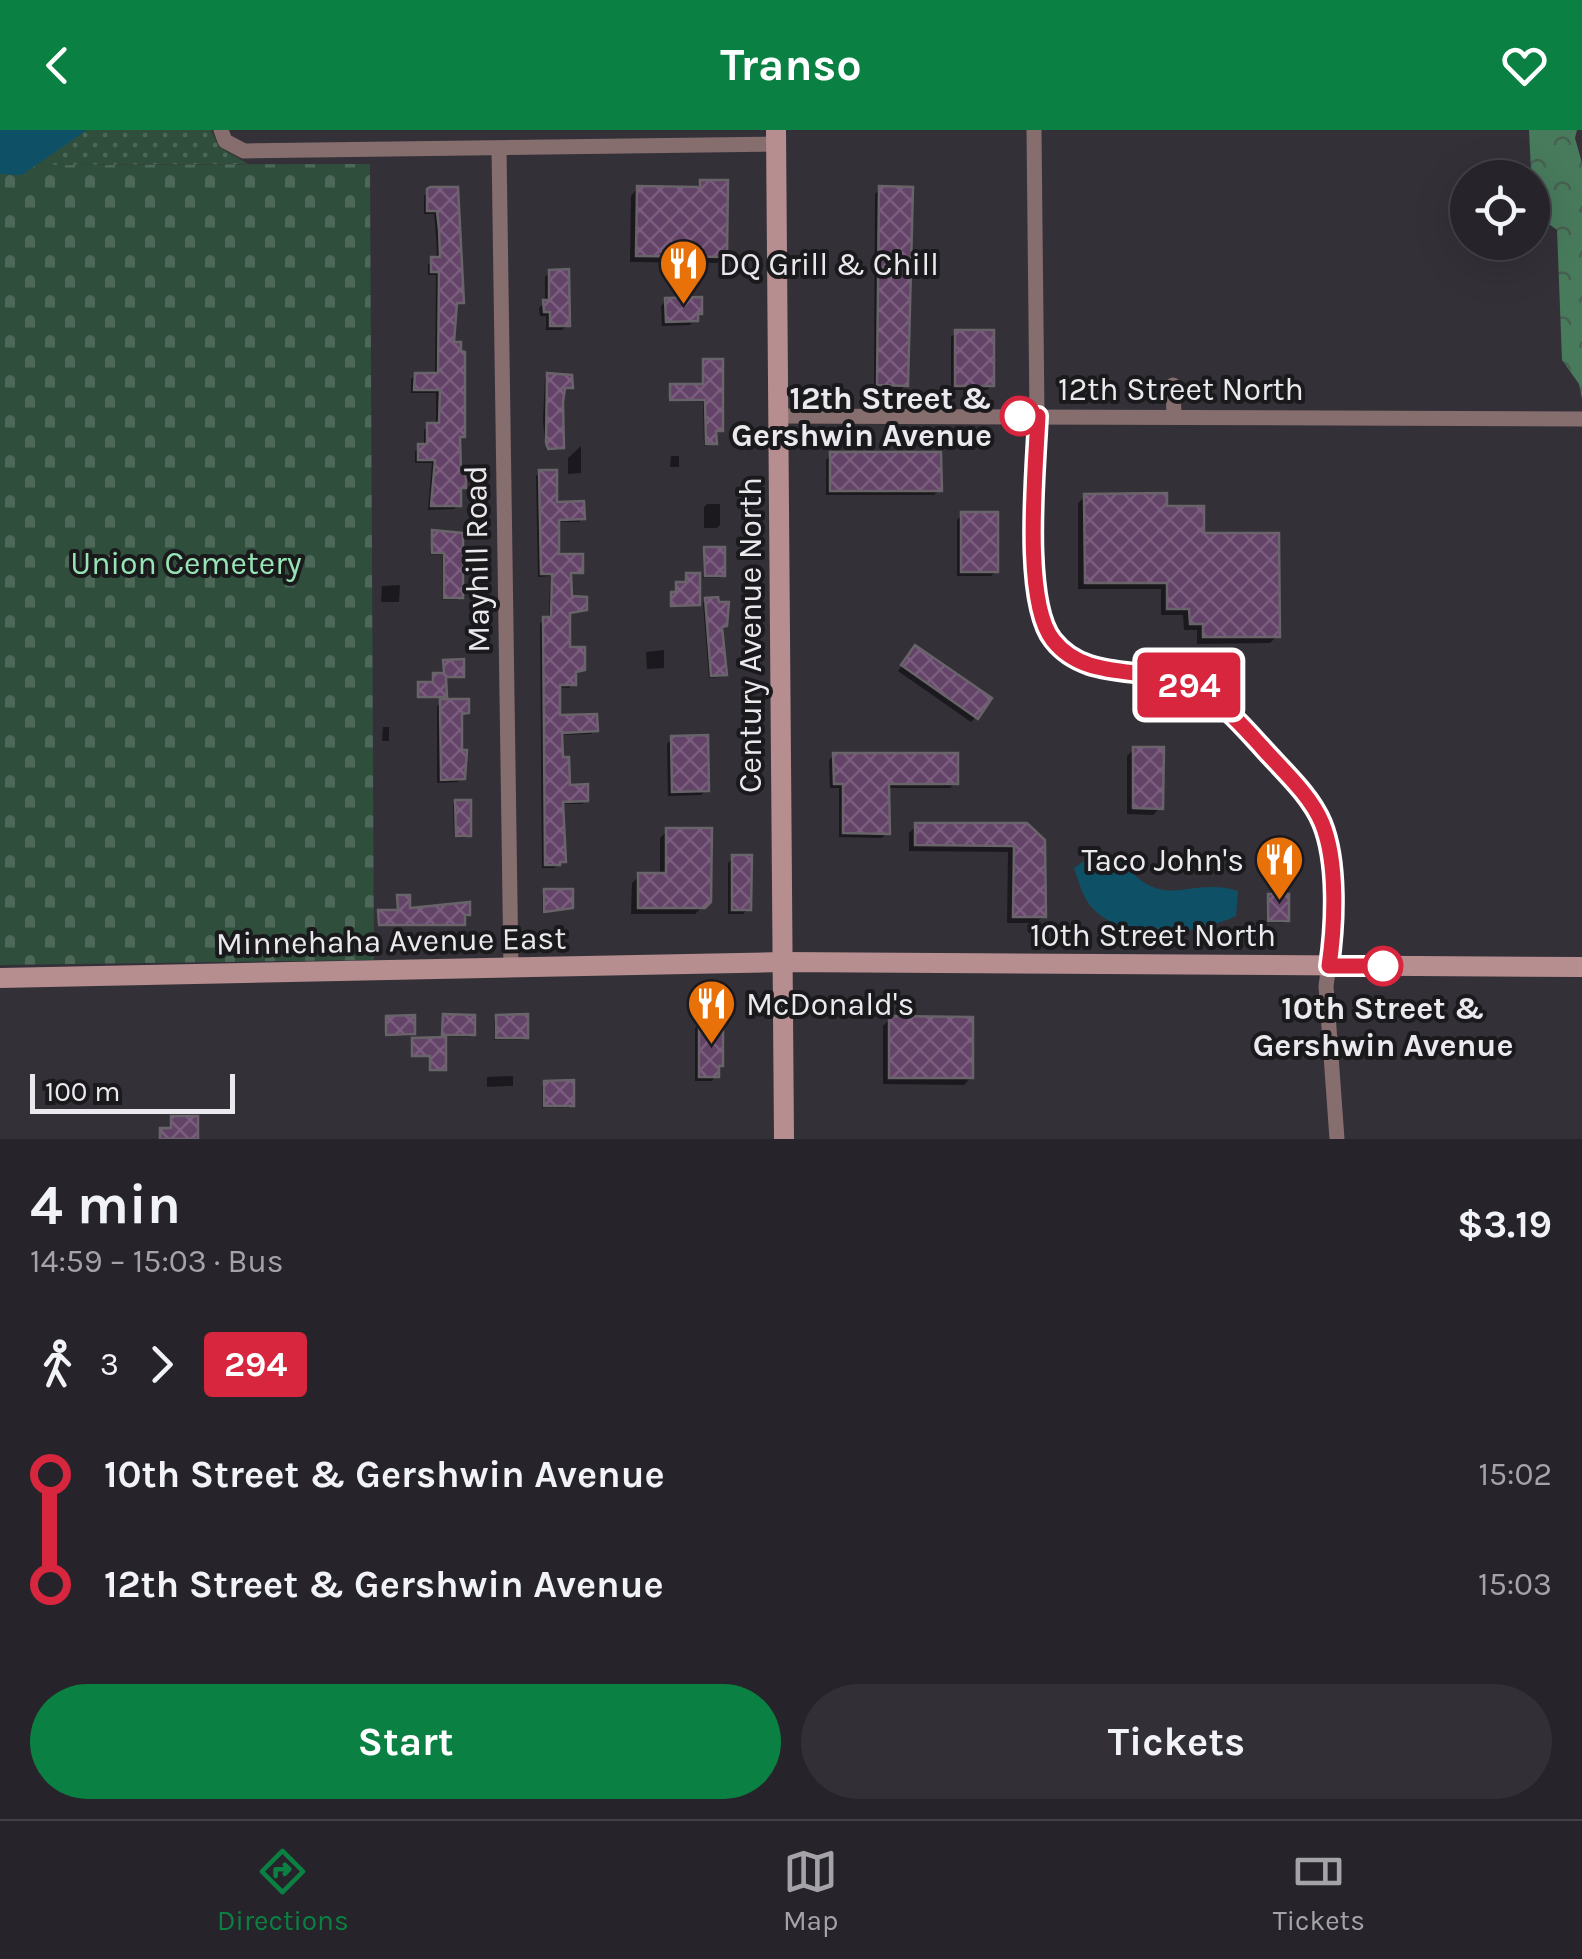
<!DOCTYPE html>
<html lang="en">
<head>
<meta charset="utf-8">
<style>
  :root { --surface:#26242a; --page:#323036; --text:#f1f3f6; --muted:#a4a4a8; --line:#424147; --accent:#0b8043 }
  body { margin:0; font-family:Karla,sans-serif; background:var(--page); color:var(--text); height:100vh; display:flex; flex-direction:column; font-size:38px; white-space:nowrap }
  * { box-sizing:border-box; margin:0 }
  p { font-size:32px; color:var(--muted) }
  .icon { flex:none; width:55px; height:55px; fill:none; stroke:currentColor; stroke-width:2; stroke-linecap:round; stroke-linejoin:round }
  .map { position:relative; height:1009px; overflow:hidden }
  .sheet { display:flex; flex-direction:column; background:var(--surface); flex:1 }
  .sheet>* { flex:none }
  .badge { padding:0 20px; border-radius:8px; font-size:35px; line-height:65px }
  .fabs { position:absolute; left:1450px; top:30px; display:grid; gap:20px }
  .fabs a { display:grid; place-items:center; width:100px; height:100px; border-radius:50%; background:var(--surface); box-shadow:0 10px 40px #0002,0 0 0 2px var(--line); font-size:50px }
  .scale { position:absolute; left:30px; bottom:25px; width:205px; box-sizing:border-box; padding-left:10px; border:5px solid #ebe9ee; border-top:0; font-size:28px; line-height:35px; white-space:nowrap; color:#ebe9ee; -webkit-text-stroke:8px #1a191c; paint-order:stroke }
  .map>.badge { position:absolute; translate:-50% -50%; box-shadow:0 0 0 5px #fff }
  .legs { display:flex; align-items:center; gap:15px; height:110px; padding:0 30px; font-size:32px }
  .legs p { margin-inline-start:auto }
  .summary { display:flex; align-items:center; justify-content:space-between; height:170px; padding:0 30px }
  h1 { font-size:55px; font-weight:700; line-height:75px }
  .button { display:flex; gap:20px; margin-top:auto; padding:20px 30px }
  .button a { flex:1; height:115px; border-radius:60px; background:var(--accent); color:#fff; font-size:40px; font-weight:700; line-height:115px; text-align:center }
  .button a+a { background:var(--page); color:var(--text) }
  ul { padding:0 30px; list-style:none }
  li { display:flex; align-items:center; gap:35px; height:110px; font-size:38px }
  li i { display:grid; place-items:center; width:15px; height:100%; margin:0 12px; background:currentColor }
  li i::after { content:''; width:25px; height:25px; margin:-12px; border:8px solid; border-radius:50%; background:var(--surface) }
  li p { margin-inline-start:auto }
  li:first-child i { background:linear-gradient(#0000 50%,currentColor 0) }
  li:last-child i { background:linear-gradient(currentColor 50%,#0000 0) }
  header { display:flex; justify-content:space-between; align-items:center; height:130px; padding:0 30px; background:var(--accent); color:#fff; font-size:45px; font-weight:700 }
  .dock { display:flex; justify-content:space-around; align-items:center; height:140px; border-top:2px solid var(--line); background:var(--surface); font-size:28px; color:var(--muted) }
  .dock a { display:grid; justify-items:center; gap:5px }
  .dock .on { color:var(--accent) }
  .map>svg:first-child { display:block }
</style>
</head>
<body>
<header><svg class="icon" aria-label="back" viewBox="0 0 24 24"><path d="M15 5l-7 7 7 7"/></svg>Transo<svg class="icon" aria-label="heart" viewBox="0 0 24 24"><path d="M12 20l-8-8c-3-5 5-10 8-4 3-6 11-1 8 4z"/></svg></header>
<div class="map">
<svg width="1582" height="1009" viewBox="0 0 1582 1009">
  <defs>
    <pattern id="forest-crowns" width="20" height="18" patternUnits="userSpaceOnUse" patternTransform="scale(2.5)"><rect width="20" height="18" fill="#487a5c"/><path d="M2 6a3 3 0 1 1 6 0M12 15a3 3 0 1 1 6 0" fill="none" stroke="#476052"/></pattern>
    <pattern id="cemetery-stones" width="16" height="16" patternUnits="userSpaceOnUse" patternTransform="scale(2.5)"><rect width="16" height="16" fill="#2f4f3c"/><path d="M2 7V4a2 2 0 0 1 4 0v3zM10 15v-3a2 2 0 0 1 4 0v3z" fill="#4d6858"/></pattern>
    <pattern id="park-dots" width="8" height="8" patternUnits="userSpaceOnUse" patternTransform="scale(2.5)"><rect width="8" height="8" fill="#2f4f3c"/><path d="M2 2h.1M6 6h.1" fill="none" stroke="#4d6858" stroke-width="1.8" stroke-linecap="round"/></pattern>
    <pattern id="building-cross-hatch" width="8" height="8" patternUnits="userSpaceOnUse" patternTransform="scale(2.5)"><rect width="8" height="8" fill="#644368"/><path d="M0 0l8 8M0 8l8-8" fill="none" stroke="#7a5e7e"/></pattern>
  </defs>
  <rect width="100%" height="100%" fill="#333038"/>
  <polygon fill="url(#forest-crowns)" points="1529,0 1577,0 1575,8 1582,33 1582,269 1579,254 1562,230 1557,100 1533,82"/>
  <polygon fill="url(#cemetery-stones)" points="370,34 374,830 0,835 0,35"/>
  <polygon fill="url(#park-dots)" points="0,0 211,0 219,17 248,34 0,35"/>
  <g fill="#0e5167">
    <polygon points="0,0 87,0 22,45 0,44"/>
    <path d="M1118 726C1163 787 1186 745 1238 761L1236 786C1195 805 1121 815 1089 774 1082 764 1078 750 1074 738L1090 727 1106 732Z"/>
  </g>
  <g fill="#0007">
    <polygon points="701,52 724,126 717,133 630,132 631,66 638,58 694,59"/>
    <polygon points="455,59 461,172 454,176 451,215 463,306 458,311 458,345 464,357 458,362 458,375 454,379 428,380 432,333 415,333 415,321 424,316 424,300 428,296 436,295 436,263 411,263 411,249 416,245 435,246 436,145 428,145 428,134 437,130 436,105 434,84 424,84 424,66 428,62"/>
    <polygon points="880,59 906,255 901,260 874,259 875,64"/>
    <polygon points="550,142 567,195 562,200 546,200 546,186 540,186 539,178 545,172 545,147"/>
    <polygon points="666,171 700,183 690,195 662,196 661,176"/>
    <polygon points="956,202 992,255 987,260 951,260 951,207"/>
    <polygon points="704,232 720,300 714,302 712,315 704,316 703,272 668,271 671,256 702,257"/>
    <polygon points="548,246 570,257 563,260 562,317 559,320 546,320 543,291 545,248"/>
    <polygon points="581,316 581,343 568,344 568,328"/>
    <polygon points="831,325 939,360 934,365 826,365 826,330"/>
    <polygon points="671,326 679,326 679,337 670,337"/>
    <polygon points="540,342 555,375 582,388 579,392 556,392 557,426 580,442 569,446 569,468 584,479 567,485 567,519 582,539 573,544 573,554 569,558 557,557 558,588 595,600 591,604 560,605 561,630 568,657 586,670 582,674 560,674 563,731 554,738 542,738 540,493 549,489 550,446 538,447 536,346"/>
    <polygon points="1085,366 1202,406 1277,506 1270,513 1197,514 1197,500 1184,500 1183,485 1161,485 1161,459 1078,459 1078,373"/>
    <polygon points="707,374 720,374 720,395 717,398 704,398 704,377"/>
    <polygon points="962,385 996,441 991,446 957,446 957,390"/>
    <polygon points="433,402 460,406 460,467 457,470 442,470 442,425 430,425"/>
    <polygon points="706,420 723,445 720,448 703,448 703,423"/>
    <polygon points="400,455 399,472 381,472 382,456"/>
    <polygon points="706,470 724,495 721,498 724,544 721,547 709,548 703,473"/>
    <polygon points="664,520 664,538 647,539 646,522"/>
    <polygon points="911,524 976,587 971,592 898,541"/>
    <polygon points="444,532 462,546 443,548 442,568 417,568 417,557 432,555 434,546 442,545"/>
    <polygon points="441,572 467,582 459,587 462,648 458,652 437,653 437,576"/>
    <polygon points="383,597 389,597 389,611 382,611"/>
    <polygon points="672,608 706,660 701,665 668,666 667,614"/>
    <polygon points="1134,619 1160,678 1153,685 1127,684 1127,626"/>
    <polygon points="834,625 955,653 950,658 887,658 887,702 882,708 839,707 839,658 830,658 829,630"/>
    <polygon points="456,672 468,705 465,708 454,707 453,675"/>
    <polygon points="916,696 1026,696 1043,786 1036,793 1007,793 1008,722 909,721 909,703"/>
    <polygon points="667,701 709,770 695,784 631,784 632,753 639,746 660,746 660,708"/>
    <polygon points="733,728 748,779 743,784 728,784 728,733"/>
    <polygon points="545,762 570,777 542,784 542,765"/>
    <polygon points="1270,767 1287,790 1284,793 1266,793 1267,770"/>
    <polygon points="399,768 407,781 468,784 460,796 377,796 380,783 396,782"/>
    <polygon points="444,887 472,904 470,907 443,907 443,939 430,940 430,925 440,910"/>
    <polygon points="497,887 526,907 523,910 494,910 494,890"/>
    <polygon points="387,888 412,903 410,906 384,906"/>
    <polygon points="890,889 971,947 964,955 883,954 883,896"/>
    <polygon points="700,893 721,935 712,951 695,951 695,898"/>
    <polygon points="513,946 513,956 487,957 487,947"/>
    <polygon points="545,953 571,975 569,978 542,978 542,956"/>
  </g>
  <g fill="url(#building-cross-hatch)" stroke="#69636a" stroke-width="2.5">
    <polygon points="700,50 728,50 727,127 636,126 637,56 700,57"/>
    <polygon points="879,56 913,57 908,256 877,255"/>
    <polygon points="430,57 458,57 464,173 457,173 454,212 461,212 461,221 465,222 465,307 460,307 461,343 466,343 466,358 461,358 461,376 431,376 435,330 418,330 418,314 427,314 427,293 439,293 440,260 414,260 415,243 438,243 439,142 431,142 431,127 440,127 439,99 437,81 427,81 427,59"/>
    <polygon points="569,139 570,196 550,196 550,182 544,182 543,170 549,170 549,140"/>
    <polygon points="702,167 702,184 698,184 698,191 666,192 665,168"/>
    <rect x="955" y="200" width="39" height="56"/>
    <polygon points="703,229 723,229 723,301 716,301 717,314 706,314 705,270 670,270 670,254 703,254"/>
    <polygon points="547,243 572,245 573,258 565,258 563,272 564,318 548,319 546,313"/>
    <polygon points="830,322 941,322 942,361 830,361"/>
    <polygon points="539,340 557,340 557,372 584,371 585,389 559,390 559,424 583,424 583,443 571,443 572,466 587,467 587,480 570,483 570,517 585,517 585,540 576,542 576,555 560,555 560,585 597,584 598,601 562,603 563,627 569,627 570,655 588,654 588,671 563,672 566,732 560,732 560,735 545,735 543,487 551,487 552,444 541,444"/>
    <polygon points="1167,363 1167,376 1204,376 1204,403 1279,403 1280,507 1203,507 1203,494 1190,494 1189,479 1167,479 1167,453 1085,453 1084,364"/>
    <rect x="961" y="382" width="37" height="60"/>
    <polygon points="432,400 463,403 463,468 444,468 444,423 432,423"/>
    <polygon points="704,417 725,417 725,446 705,446"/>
    <polygon points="686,443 700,443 700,475 671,476 671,462 676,462 676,452 686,452"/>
    <polygon points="718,467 719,472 729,472 727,496 722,497 727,545 711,546 705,468"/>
    <polygon points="915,515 992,568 978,589 901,535"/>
    <polygon points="464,529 464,547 446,547 447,567 418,567 418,552 433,552 433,543 444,543 443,530"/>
    <polygon points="440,569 469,569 469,583 462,584 462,620 467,620 465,649 441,650"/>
    <polygon points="708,605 709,661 672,662 671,606"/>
    <polygon points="1133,617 1164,617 1163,679 1133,678"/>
    <polygon points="833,623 958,623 958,654 889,654 890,704 843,703 843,654 834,654"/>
    <polygon points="455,670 471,670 471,706 456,706"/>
    <polygon points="915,693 1027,693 1045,710 1046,787 1013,787 1014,716 915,715"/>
    <polygon points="666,698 712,698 711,772 705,778 638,778 638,743 666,743"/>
    <polygon points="732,725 752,725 751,780 732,780"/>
    <polygon points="544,759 573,759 573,778 544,782"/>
    <rect x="1268" y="764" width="21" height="27"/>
    <polygon points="397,765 410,765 410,778 470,772 470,785 465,785 465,795 379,795 378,780 398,780"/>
    <polygon points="443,884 475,885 475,905 442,905"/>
    <polygon points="528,884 528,908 496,908 496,885"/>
    <polygon points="415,885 415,904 386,905 386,886"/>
    <polygon points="889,886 973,887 973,948 889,948"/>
    <polygon points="699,890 719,890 719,898 723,898 723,936 719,936 719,947 699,947"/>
    <polygon points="446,907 446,940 430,940 430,926 412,926 412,908"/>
    <polygon points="574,950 574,976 544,976 544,951"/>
    <polygon points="171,986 198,986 198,1009 160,1009 160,998 171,998"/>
  </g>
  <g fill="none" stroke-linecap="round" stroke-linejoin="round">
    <g stroke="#866d6e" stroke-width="15">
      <polyline points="221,0 225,11 244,21 776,14"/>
      <polyline points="1034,0 1037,286 1034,426 1039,479 1050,508 1071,527 1094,537 1184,552 1225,575 1305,666 1322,693 1333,745 1332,813 1326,856 1337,1009"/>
      <polyline points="499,18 511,839"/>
      <polyline points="1173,255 1174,287"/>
      <polyline points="780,286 1582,289"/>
    </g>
    <g stroke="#b68e8f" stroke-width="20">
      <polyline points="776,0 784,1009"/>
      <polyline points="0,848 783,832 1582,837"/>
    </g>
  </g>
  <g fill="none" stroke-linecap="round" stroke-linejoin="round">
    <defs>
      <path id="line-1" d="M1020 286H1038C1036 336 1022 471 1053 510 1086 552 1142 535 1186 554 1218 567 1238 591 1261 616 1281 639 1310 664 1322 693 1338 732 1335 795 1329 836H1383"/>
    </defs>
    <use href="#line-1" stroke="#fff" stroke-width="22"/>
    <use href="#line-1" stroke="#d7263d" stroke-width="15"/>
  </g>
  <defs>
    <symbol id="restaurant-pin" viewBox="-11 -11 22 30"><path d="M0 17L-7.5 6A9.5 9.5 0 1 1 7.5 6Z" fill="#e8710a" stroke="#1a191c"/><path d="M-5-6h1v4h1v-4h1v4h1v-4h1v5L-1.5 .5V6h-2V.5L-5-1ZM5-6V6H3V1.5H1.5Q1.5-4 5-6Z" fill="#fff"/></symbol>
  </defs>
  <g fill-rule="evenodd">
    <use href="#restaurant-pin" x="656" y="106" width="55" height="75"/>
    <use href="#restaurant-pin" x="1252" y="702" width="55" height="75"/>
    <use href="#restaurant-pin" x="684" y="846" width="55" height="75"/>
  </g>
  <g fill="#fff" stroke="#d7263d" stroke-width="5">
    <circle cx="1020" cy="286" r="18"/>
    <circle cx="1383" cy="836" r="18"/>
  </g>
  <g text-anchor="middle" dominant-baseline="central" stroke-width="8" stroke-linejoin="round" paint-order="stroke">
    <g font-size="32" fill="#ebe9ee" stroke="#1a191c" text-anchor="start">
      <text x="719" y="134">DQ Grill &amp; Chill</text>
      <text x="1244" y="730" text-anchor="end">Taco John's</text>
      <text x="746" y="874">McDonald's</text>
    </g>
    <g font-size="32" fill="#ebe9ee" stroke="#1a191c">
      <text x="1181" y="259">12th Street North</text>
      <text transform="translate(477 429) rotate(-91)">Mayhill Road</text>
      <text transform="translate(750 505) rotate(-90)">Century Avenue North</text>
      <text x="1153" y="805">10th Street North</text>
      <text transform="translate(391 811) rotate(-1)">Minnehaha Avenue East</text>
    </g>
    <g font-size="32" font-weight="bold" fill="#ebe9ee" stroke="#1a191c" text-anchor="end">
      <text x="992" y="268">12th Street &amp;<tspan x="992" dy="37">Gershwin Avenue</tspan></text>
      <text x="1383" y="878" text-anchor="middle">10th Street &amp;<tspan x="1383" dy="37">Gershwin Avenue</tspan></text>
    </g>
    <g font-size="32" fill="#97e5b6" stroke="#1a191c">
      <text x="186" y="433">Union Cemetery</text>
    </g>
  </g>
</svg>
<div class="fabs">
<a><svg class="icon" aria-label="locate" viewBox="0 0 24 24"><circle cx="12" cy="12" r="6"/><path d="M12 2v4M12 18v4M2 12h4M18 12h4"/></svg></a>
</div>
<div class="scale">100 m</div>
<b class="badge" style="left:1189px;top:555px;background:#d7263d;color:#fff">294</b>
</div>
<section class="sheet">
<div class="summary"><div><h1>4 min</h1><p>14:59 – 15:03 · Bus</p></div><b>$3.19</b></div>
<div class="legs"><svg class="icon" aria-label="walk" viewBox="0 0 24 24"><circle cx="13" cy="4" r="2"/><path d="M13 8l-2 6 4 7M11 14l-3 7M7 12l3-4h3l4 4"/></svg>3<svg class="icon" aria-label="forward" viewBox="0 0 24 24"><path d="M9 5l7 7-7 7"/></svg><b class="badge" style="background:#d7263d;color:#fff">294</b></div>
<ul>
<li><i style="color:#d7263d"></i><b>10th Street &amp; Gershwin Avenue</b><p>15:02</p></li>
<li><i style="color:#d7263d"></i><b>12th Street &amp; Gershwin Avenue</b><p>15:03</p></li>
</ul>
<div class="button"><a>Start</a><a>Tickets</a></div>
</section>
<nav class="dock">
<a class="on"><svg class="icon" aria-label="directions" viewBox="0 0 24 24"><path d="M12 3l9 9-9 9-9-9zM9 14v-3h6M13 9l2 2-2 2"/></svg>Directions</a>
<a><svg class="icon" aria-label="map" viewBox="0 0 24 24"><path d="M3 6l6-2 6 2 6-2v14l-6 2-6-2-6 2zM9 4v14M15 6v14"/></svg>Map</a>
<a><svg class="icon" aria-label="tickets" viewBox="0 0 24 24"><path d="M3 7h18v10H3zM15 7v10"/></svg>Tickets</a>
</nav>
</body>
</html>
